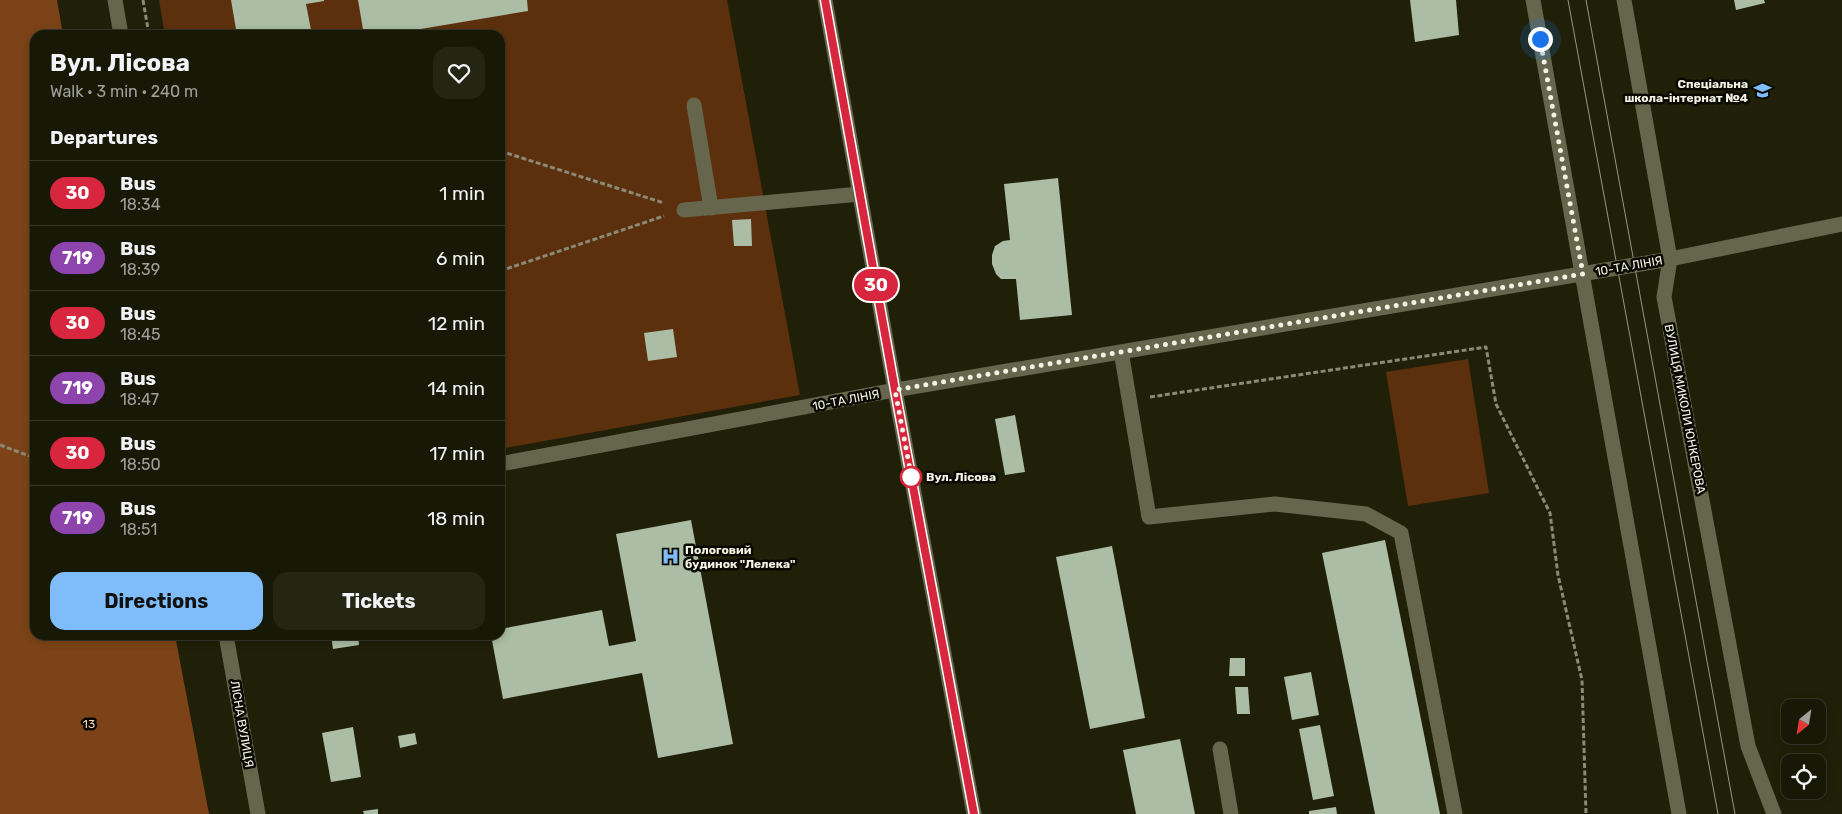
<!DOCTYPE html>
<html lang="en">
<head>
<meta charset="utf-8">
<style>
  :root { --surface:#181806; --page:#252514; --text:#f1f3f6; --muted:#9fa09b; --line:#363728; --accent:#7ebdf9 }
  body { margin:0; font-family:Rubik,sans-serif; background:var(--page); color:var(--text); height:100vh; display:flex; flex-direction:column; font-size:19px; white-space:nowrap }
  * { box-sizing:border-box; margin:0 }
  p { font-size:16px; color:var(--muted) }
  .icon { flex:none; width:28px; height:28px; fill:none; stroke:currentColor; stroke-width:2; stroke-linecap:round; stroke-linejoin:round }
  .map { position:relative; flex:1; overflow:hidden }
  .side { position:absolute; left:30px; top:30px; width:475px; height:610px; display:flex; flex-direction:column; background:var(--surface); border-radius:15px; box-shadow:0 2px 8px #0003,0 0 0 1px var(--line) }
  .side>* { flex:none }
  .badge { padding:0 10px; border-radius:16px; font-size:18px; line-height:32px }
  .needle { width:32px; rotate:210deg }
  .controls { position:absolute; left:1781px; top:699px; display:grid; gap:10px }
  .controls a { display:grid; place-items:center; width:45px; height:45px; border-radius:10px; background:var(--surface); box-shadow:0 2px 8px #0003,0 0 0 1px var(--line); font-size:25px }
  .you { position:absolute; width:25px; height:25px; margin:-12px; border:4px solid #fff; border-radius:50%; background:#1a73e8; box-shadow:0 0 0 8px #1a73e833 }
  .map>.badge { position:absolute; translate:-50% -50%; box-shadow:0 0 0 2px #fff }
  h2 { padding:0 20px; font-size:19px; line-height:45px }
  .round { display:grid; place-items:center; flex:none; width:52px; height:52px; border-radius:15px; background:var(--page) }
  .summary { display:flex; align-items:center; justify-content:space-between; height:85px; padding:0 20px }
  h1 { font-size:24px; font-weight:700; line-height:38px }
  .button { display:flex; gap:10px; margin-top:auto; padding:10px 20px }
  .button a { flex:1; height:58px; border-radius:15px; background:var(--accent); color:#111; font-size:20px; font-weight:700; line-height:58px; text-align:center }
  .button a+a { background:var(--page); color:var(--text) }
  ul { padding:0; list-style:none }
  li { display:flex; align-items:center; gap:15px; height:65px; padding:0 20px; border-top:1px solid var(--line) }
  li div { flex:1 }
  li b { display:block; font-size:19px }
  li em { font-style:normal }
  li .badge { min-width:55px; font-weight:700; text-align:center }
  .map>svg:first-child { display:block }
</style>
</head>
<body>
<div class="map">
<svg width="1842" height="814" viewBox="0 0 1842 814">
  <rect width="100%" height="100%" fill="#202008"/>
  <g fill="#5c300d">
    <polygon points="159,0 727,0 800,395 500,449 500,35 165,35"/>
    <polygon points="1468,359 1489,493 1408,506 1386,372"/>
  </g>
  <polygon fill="#7b4317" points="0,0 57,0 63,35 35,35 35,635 175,635 209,814 0,814"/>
  <g fill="#abbda5">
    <polygon points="231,0 324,0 324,1 306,4 312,35 237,35"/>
    <polygon points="358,0 527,0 528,11 385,35 364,35"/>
    <polygon points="1410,0 1456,0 1459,35 1415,42"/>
    <polygon points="1734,0 1764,0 1765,3 1736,10"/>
    <polygon points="1058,178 1072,315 1020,320 1016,279 1001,279 996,274 992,264 992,255 995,246 1003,241 1010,240 1004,184"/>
    <polygon points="751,219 752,246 734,246 732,220"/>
    <polygon points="673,329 677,357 648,361 644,333"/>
    <polygon points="1015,415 1025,472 1005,475 995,419"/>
    <polygon points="691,520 733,744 658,758 642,673 503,699 491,635 500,635 500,629 602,610 609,646 636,641 616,534"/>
    <polygon points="1385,540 1440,814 1375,814 1322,553"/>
    <polygon points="1112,546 1145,718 1090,729 1056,557"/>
    <polygon points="331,635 358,635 359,645 333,649"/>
    <polygon points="1230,658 1245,658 1245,676 1229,676"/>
    <polygon points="1311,672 1319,715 1292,720 1284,677"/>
    <polygon points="1235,687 1248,687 1250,714 1237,714"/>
    <polygon points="1320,725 1334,796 1313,800 1299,729"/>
    <polygon points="353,727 361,777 331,782 322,733"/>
    <polygon points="415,733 417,744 400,748 398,736"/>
    <polygon points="1180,739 1195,814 1136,814 1123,750"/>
    <polygon points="1336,807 1337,814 1309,814 1309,811"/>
    <polygon points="378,809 378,814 364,814 363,811"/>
  </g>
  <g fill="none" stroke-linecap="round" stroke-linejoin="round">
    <g stroke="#8a8a77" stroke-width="3" stroke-dasharray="5 2.5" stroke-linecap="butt">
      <polyline points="143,0 149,35"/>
      <polyline points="500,151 664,203"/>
      <polyline points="500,271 664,216"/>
      <polyline points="1150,397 1486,347 1496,404 1550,513 1558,575 1582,680 1586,814"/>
      <polyline points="0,445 35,458"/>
    </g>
    <g stroke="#65664c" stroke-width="15">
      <polyline points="115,0 121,35"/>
      <polyline points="825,0 895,390 974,814"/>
      <polyline points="1533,0 1679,814"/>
      <polyline points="1624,0 1670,259 1664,297 1748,746 1774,814"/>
      <polyline points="694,105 711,208"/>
      <polyline points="684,210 860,194"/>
      <polyline points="1122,357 1149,517 1275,504 1366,514 1401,533 1455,814"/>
      <polyline points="500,464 895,390 1670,259 1842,224"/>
      <polyline points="226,635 258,814"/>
      <polyline points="1220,749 1231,814"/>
    </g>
    <g stroke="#969683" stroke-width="1">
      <polyline points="1568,0 1718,814"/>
      <polyline points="1586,0 1735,814"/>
    </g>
  </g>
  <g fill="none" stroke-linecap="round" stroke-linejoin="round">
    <defs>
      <polyline id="line" points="825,0 895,390 974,814"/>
    </defs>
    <use href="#line" stroke="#fff" stroke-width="11"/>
    <use href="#line" stroke="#d7263d" stroke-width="8"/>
    <polyline stroke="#f2f3e4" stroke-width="5" stroke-dasharray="0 9" points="911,477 912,480 895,390 1583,274 1540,39"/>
  </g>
  <defs>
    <symbol id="school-bare" viewBox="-9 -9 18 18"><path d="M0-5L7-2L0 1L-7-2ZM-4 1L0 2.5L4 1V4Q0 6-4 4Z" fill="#7ebdf9" stroke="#090902" stroke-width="2.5" paint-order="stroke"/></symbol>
    <symbol id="hospital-bare" viewBox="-9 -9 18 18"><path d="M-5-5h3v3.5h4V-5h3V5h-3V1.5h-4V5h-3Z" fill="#7ebdf9" stroke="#090902" stroke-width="2.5" paint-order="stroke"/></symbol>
  </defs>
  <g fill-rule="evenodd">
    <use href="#school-bare" x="1750" y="78" width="25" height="25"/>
    <use href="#hospital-bare" x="658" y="544" width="25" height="25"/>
  </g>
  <circle fill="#fff" stroke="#d7263d" stroke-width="2.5" cx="911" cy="477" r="10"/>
  <g text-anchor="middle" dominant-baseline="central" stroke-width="5" stroke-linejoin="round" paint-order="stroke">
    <g font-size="12" font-weight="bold" fill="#f2f3e4" stroke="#090902" text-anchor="end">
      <text x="1748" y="84">Спеціальна<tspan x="1748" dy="14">школа-інтернат №4</tspan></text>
      <text x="685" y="550" text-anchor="start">Пологовий<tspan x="685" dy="14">будинок "Лелека"</tspan></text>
    </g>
    <g font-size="12" fill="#f2f3e4" stroke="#090902">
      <text transform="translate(1629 266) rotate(-10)">10-ТА ЛІНІЯ</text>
      <text transform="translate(846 400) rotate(-11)">10-ТА ЛІНІЯ</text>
      <text transform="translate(1685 409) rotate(79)">ВУЛИЦЯ МИКОЛИ ЮНКЕРОВА</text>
      <text transform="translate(242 724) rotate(80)">ЛІСНА ВУЛИЦЯ</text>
    </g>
    <g font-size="12" font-weight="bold" fill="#f2f3e4" stroke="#090902" text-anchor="start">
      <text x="926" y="477">Вул. Лісова</text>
    </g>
    <g font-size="12" fill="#fbd1b6" stroke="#090902">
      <text x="89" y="724">13</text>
    </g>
  </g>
</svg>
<div class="controls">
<a><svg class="needle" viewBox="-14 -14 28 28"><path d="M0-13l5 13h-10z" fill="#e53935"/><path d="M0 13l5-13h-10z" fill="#9fa09b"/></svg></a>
<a><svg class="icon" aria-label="locate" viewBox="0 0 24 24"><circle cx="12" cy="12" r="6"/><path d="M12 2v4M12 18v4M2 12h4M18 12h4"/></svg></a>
</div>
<div class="you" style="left:1540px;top:39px"></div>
<b class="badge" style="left:876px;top:285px;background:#d7263d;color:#fff">30</b>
<section class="side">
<div class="summary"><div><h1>Вул. Лісова</h1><p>Walk · 3 min · 240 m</p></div><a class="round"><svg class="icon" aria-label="heart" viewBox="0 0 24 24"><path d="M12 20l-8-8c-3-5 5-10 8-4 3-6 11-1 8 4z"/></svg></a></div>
<h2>Departures</h2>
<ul>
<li><span class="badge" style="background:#d7263d;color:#fff">30</span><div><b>Bus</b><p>18:34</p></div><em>1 min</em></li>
<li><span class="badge" style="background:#8e44ad;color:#fff">719</span><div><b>Bus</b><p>18:39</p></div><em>6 min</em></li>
<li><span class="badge" style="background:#d7263d;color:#fff">30</span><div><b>Bus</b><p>18:45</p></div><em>12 min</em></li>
<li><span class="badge" style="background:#8e44ad;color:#fff">719</span><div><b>Bus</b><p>18:47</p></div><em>14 min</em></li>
<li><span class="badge" style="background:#d7263d;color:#fff">30</span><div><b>Bus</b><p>18:50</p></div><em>17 min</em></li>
<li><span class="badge" style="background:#8e44ad;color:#fff">719</span><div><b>Bus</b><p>18:51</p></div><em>18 min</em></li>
</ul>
<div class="button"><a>Directions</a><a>Tickets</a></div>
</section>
</div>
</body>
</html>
